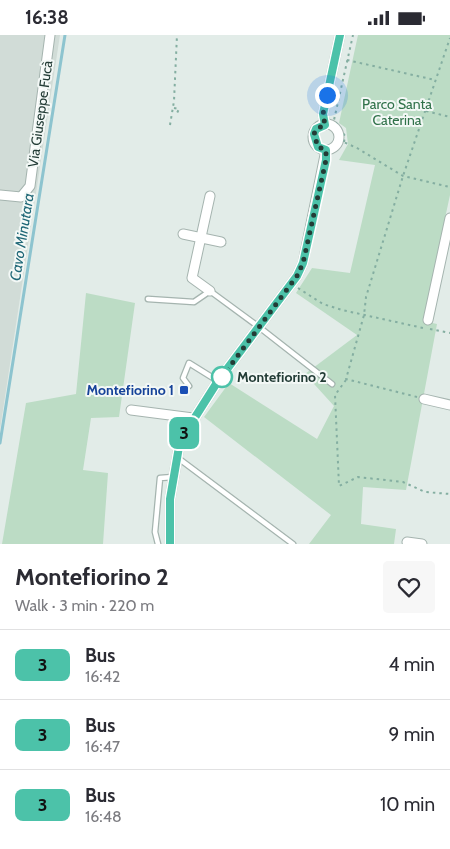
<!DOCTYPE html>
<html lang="en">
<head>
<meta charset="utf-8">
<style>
  :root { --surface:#fff; --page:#f7f7f7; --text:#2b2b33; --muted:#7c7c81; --line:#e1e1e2 }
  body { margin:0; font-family:Cabin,sans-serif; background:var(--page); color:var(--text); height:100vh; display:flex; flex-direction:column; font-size:19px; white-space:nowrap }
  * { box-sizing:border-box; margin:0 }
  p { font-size:16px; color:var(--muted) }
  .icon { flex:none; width:28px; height:28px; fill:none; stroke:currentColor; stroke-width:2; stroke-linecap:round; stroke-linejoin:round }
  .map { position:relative; height:509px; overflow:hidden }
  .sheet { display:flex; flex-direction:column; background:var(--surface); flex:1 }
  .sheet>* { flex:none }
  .badge { padding:0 10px; border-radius:8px; font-size:18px; line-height:32px }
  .you { position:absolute; width:25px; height:25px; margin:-12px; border:4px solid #fff; border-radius:50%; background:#1a73e8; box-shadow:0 0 0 8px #1a73e833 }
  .map>.badge { position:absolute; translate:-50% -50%; box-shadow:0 0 0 2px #fff }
  .round { display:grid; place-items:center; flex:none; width:52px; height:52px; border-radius:5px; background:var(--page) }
  .headline { display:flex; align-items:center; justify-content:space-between; height:85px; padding:0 15px }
  h1 { font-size:24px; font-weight:700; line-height:38px }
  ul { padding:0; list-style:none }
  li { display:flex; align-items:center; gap:15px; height:70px; padding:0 15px; border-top:1px solid var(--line) }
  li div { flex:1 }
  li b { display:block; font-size:19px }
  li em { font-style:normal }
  li .badge { min-width:55px; font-weight:700; text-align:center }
  .status { display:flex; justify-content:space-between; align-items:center; height:35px; padding:0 25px; background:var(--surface); direction:ltr }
  .status svg { height:14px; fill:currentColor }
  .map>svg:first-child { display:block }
</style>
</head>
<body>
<div class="status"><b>16:38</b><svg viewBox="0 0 49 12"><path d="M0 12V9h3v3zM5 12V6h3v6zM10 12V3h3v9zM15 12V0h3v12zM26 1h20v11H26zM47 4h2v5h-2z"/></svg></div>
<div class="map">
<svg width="450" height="509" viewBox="0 0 450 509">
  <rect width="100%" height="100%" fill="#e2ece8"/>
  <polygon fill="#d1dcd7" points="0,0 60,0 0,395"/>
  <g fill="#bcdcc5">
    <polygon points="358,0 450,0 450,160 423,286 437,289 406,455 363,452 361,489 396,494 394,509 309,509 331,480 204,382 229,348 317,404 334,371 305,339 357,300 296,258 312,233 350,238 375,130 339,125 348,109 346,93 339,88"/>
    <polygon points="86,258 135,268 119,382 91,383 83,435 108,438 103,509 2,509 26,368 76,359"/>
  </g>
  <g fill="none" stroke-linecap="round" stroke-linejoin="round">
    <polyline stroke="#8dc4cf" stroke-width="3" points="0,408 65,0"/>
    <defs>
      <g id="lane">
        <polyline points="148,264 194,267 210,256 259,292 332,349"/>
        <polyline points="189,351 183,343 189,328 218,346"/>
        <polyline points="178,423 293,509"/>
        <polyline points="158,509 155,497 160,443 173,442"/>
      </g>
      <g id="street">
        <circle cx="326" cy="102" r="13"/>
        <polyline points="325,90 323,79 340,0"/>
        <polyline points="0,160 21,162 30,151 50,0"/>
        <polyline points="210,161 192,243 210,256"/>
        <polyline points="183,199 221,207"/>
        <polyline points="428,285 450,183"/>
        <polyline points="424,364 450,370"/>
        <polyline points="131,375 193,383"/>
        <polyline points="407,507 422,509"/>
        <polyline points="170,509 170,464 180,406 218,346 297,241 303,228 326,115"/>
      </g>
    </defs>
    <use href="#lane" stroke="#a5b4af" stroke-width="7"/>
    <use href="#street" stroke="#a5b4af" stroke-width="11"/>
    <g stroke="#84aea1" stroke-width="2" stroke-dasharray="2.5 4" stroke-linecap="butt">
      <polyline points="347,25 435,45"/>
      <polyline points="174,73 179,74 177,78"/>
      <polyline points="426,76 450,82"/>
      <polyline points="170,90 174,66 177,0"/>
      <polyline points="339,105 357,113 403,141 450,152"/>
      <polyline points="344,107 345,101 334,85 353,0"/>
      <polyline points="298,253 323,269 342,275 423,293"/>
      <polyline points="430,294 450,298"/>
      <polyline points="346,345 335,360 339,451 358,442 403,447 425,457 450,459"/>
      <polyline points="417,362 346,344 364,280 366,262 403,141 450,3"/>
    </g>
    <use href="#lane" stroke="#fff" stroke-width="4.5"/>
    <use href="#street" stroke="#fff" stroke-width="9"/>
  </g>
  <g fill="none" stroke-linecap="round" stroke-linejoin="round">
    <defs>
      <polyline id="line" points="170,509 170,464 180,406 218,346 297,241 303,228 326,125 326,115 318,112 314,99 316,94 325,90 323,79 340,0"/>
    </defs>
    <use href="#line" stroke="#fff" stroke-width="11"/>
    <use href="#line" stroke="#4cc2a9" stroke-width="8"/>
    <polyline stroke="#233c36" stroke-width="5" stroke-dasharray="0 9" points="222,342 297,241 303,228 326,125 326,115 318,112 314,99 316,94 325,90 323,79 327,60"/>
  </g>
  <circle fill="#fff" stroke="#4cc2a9" stroke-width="2.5" cx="222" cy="342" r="10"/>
  <rect fill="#1a4fb4" stroke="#f3f8f6" stroke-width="2" x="179" y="350" width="10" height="10" rx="2.5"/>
  <g text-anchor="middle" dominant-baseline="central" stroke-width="4" stroke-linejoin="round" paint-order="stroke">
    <g font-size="14" fill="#2f7149" stroke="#f3f8f6">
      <text x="397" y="69">Parco Santa<tspan x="397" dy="16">Caterina</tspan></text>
    </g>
    <g font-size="14" fill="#233c36" stroke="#f3f8f6">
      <text transform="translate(40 79) rotate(-82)">Via Giuseppe Fucà</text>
    </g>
    <g font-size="14" font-weight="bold" fill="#233c36" stroke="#f3f8f6" text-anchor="start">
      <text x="237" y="342">Montefiorino 2</text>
    </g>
    <g font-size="14" font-weight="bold" fill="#164399" stroke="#f3f8f6" text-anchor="end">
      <text x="174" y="355">Montefiorino 1</text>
    </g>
    <g font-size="15" font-style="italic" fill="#1f6776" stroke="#f3f8f6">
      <text transform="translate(22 202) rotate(-81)">Cavo Minutara</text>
    </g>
  </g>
</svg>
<div class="you" style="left:327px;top:60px"></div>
<b class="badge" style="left:184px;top:398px;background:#4cc2a9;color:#111">3</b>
</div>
<section class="sheet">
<div class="headline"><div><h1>Montefiorino 2</h1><p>Walk · 3 min · 220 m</p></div><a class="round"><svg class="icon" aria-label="heart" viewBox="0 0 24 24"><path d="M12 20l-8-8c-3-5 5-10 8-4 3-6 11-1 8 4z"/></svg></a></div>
<ul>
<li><span class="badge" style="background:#4cc2a9;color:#111">3</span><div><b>Bus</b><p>16:42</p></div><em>4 min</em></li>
<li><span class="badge" style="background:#4cc2a9;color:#111">3</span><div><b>Bus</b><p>16:47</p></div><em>9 min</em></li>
<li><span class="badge" style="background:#4cc2a9;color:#111">3</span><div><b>Bus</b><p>16:48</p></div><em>10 min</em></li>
</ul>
</section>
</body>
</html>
